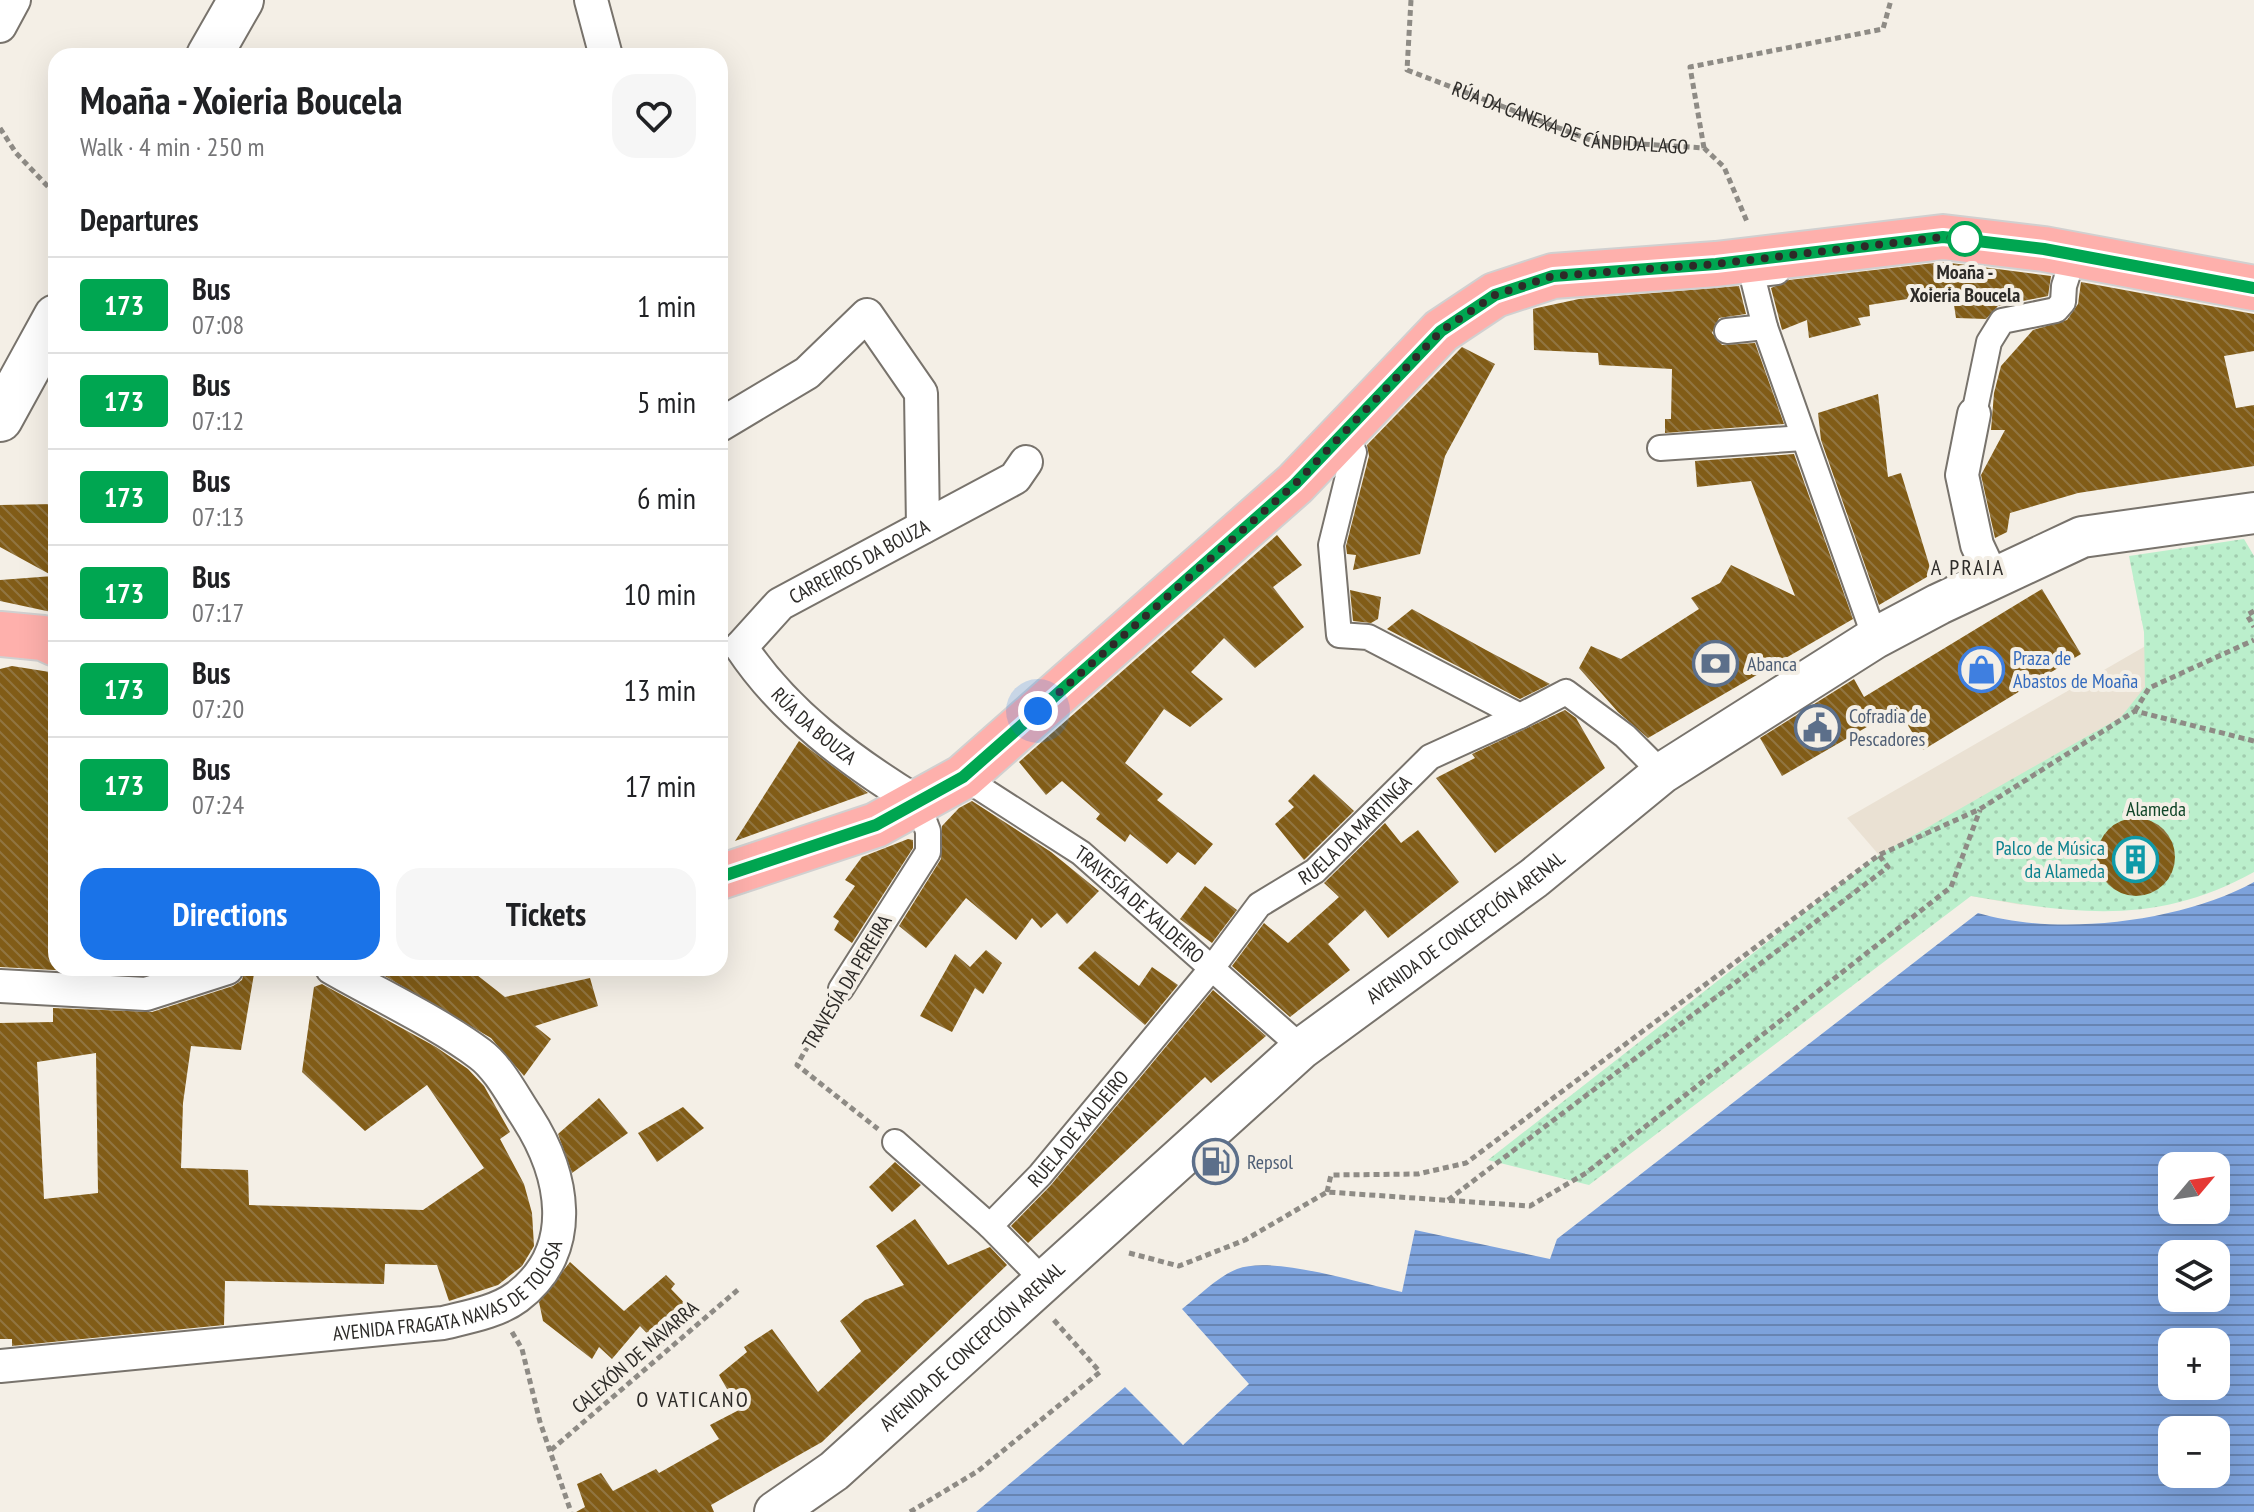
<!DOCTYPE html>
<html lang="en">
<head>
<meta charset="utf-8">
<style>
  :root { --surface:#fff; --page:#f6f6f6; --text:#202124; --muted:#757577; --line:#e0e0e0; --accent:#1a73e8 }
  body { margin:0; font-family:"PT Sans Narrow",sans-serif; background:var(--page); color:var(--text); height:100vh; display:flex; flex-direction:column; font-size:30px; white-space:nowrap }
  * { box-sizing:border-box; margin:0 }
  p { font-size:26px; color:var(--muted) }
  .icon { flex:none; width:44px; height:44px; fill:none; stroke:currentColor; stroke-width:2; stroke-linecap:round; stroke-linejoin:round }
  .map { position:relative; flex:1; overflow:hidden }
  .side { position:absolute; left:48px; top:48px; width:680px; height:928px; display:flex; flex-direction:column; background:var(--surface); border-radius:24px; box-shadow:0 8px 32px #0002 }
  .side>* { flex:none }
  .badge { padding:0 16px; border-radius:6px; font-size:28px; line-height:52px }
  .needle { width:52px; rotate:61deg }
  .buttons { position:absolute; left:2158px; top:1152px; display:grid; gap:16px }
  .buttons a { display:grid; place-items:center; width:72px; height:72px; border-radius:16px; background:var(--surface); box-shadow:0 8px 32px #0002; font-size:40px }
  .you { position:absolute; width:40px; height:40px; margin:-20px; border:6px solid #fff; border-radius:50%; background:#1a73e8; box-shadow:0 0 0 12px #1a73e833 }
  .map>.badge { position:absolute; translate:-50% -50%; box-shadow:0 0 0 4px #fff }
  h2 { padding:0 32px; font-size:30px; line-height:72px }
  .round { display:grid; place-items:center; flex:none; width:84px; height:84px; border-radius:24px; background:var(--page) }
  .summary { display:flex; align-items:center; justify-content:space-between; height:136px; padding:0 32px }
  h1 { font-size:38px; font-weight:600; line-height:60px }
  .action { display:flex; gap:16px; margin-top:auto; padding:16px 32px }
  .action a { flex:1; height:92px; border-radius:24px; background:var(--accent); color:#fff; font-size:32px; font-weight:600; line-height:92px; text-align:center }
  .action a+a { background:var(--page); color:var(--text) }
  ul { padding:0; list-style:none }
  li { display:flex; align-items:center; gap:24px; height:96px; padding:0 32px; border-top:2px solid var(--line) }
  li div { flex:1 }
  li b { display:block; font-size:30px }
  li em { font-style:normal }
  li .badge { min-width:88px; font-weight:700; text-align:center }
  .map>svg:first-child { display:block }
</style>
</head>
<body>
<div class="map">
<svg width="2254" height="1512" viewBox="0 0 2254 1512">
  <defs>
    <pattern id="park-dots" width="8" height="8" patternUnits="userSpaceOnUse" patternTransform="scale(2)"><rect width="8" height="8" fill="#bbefcc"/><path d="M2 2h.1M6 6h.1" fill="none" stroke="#a1cdaf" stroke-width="1.8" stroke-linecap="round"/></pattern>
    <pattern id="water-rules" width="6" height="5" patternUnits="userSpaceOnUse" patternTransform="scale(2)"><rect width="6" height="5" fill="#7da2dc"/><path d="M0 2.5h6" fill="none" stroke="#6784b2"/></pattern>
    <pattern id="building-back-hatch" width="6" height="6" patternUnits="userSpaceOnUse" patternTransform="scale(2)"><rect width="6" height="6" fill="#815c17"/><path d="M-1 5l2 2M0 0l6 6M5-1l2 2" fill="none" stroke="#917541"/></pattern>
  </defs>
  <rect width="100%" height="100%" fill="#f4efe6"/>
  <polygon fill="#eae1d3" points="2175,629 2119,802 2022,905 1971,896 1879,855 1847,818"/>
  <path fill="url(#park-dots)" d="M2244 539 2254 556V872C2157 926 2076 914 1971 896L1589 1185 1488 1160 1879 855 2121 717 2145 687 2144 632 2129 556Z"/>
  <path fill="url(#water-rules)" fill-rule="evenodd" d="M2254 882V1512H976L1125 1387 1183 1445 1249 1384 1182 1309C1199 1296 1217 1277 1237 1269 1273 1255 1362 1284 1402 1292L1415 1230 1550 1259 1557 1239 1978 913C2057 937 2182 922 2254 882ZM2172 1166H2216V1210H2172ZM2172 1254H2216V1298H2172ZM2172 1342H2216V1386H2172ZM2172 1430H2216V1474H2172Z"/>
  <g fill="url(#building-back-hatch)" fill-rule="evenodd">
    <polygon points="1943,262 2051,276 2048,296 1998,306 1986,319 1956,318 1952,292 1869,305 1870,316 1858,318 1861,325 1809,338 1807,320 1782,330 1771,288 1789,280"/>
    <polygon points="2081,282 2254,314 2254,351 2224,356 2236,408 2254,405 2254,466 2078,493 2010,513 2007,532 1995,538 1981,475 2005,430 1991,430 1994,393 2001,366 2033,330 2067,320 2078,304"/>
    <polygon points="1739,286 1746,314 1719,318 1712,333 1722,345 1755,343 1784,424 1665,433 1665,419 1671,419 1672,369 1599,365 1598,353 1534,350 1533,309 1537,308 1579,299"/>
    <polygon points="1462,347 1495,364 1445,456 1420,554 1353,570 1356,555 1347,554 1346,546 1369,456 1367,445"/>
    <polygon points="1878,394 1888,477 1901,473 1932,574 1879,605 1821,440 1818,413"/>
    <polygon points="1794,454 1853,619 1648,738 1618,712 1579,668 1591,646 1621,659 1699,609 1691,598 1720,583 1731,565 1795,596 1751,481 1697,487 1695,461"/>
    <polygon points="56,504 56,613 0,601 0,580 53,576 0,547 0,505"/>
    <polygon points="1277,535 1302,565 1273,587 1304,627 1255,668 1224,638 1191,672 1223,699 1190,727 1164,709 1125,763 1163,794 1157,800 1213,844 1195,865 1178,852 1167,864 1130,834 1125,842 1096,819 1100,814 1062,781 1046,795 1019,762"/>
    <polygon points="2042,589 2081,654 1923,750 1898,709 1782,776 1760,738 1854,679 1864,697"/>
    <polygon points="1350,590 1381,597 1378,619 1371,623 1353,621"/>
    <polygon points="1412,609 1486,650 1550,684 1520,699 1387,629"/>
    <polygon points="12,666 56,673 56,968 165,968 144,975 0,967 0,669"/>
    <polygon points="1565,710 1576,718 1605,768 1495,853 1436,778 1475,758 1472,754"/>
    <polygon points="799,741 868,793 735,841"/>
    <polygon points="1314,774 1354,811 1304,860 1275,824 1294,807 1288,801"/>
    <polygon points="972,801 1051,852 1099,891 1067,924 1057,913 1041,928 1032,918 1016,940 966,898 926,948 899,926 941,859 942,826 959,808"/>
    <circle cx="2136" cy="857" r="39"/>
    <polygon points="1385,823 1401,843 1418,830 1459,882 1388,938 1365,910 1328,944 1350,970 1290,1017 1232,966 1264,923 1288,943 1339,897 1324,883"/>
    <polygon points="908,839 913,840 913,848 852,943 834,930 839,921 833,917 855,886 845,880 862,857"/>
    <polygon points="1205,886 1237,910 1212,943 1180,919"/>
    <polygon points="986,950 1002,963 983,994 975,988 952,1032 920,1016 955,954 970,967"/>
    <polygon points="1095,951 1139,986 1152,967 1178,985 1145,1025 1078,968"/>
    <path d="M245 968H255L241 1050 191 1046 183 1103 181 1168 248 1170 249 1205 423 1210 484 1168 427 1085 365 1131 302 1072 314 987 322 984 436 1047 468 1069 484 1086 510 1132 500 1139 524 1184 532 1213 534 1246 522 1266 498 1285 449 1301 437 1265 385 1264 384 1284 225 1281 224 1325 12 1346V1339H0V1023L53 1022V1008L152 1012 233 986 242 980ZM96 1053 98 1193 44 1199 37 1062Z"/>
    <polygon points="371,968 468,968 505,997 590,978 598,1006 535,1026 551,1039 524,1076 491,1038"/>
    <polygon points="1213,990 1266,1036 1211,1083 1205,1077 1028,1243 1011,1226 1051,1185"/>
    <polygon points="599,1098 628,1133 572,1173 558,1134"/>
    <polygon points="683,1107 704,1128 657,1162 638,1133"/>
    <polygon points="895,1162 921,1185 892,1212 869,1187"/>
    <polygon points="915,1219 948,1265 990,1247 1007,1265 822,1442 711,1505 714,1512 576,1512 585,1507 577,1484 601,1473 613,1491 656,1469 659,1473 719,1439 710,1425 739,1410 719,1375 747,1352 744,1347 772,1329 818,1392 861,1351 840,1321 865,1300 904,1285 876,1246"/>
    <polygon points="570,1262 624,1311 666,1275 675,1284 671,1289 695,1314 661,1348 640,1326 612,1359 599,1347 592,1359 543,1321 539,1302"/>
  </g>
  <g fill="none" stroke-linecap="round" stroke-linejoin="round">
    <defs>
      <g id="pedestrian">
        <polyline points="1777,272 1752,275 1765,327 1875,638"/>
        <polyline points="1727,331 1765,327"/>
        <polyline points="1974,414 1989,342 2002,321 2056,310 2063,302 2064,286 2074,255"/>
        <polyline points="1344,435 1354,452 1331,545 1339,635 1368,637 1520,716 1566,692 1625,736 1662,773"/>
        <polyline points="1660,448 1803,438"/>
        <path id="s2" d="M963 777 1081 853 1302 1048"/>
        <polyline points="841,989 928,852 928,831 917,802"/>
        <polyline points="895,1142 990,1226"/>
        <path id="s3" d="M1045 1282 990 1226 1040 1175 1212 968 1259 905 1315 871 1430 757 1520 716"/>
      </g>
      <g id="minor">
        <polyline points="591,0 606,56"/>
        <polyline points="0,26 14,0"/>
        <polyline points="1974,414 1962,475 1977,545 1993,579"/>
        <polyline points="720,425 807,373 867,315 921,393 923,527"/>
        <path id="s4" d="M741 647 780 604 1015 478 1026 462"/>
        <path id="s5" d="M741 647C785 713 850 761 917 802"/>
        <polyline points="0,986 146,994 227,968"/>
        <path id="s6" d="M0 1366 443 1323C467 1317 497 1312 517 1297 580 1250 563 1173 527 1117 513 1096 499 1068 480 1054 439 1023 377 994 332 968"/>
      </g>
      <g id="tertiary">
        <path id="s7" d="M775 1512 834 1471 1302 1048 1534 878 1662 773 1875 638 1939 604 2082 537 2254 513"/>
      </g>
      <g id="secondary">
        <polyline points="209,56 241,0"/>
        <polyline points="0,419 56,317"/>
      </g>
      <g id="primary">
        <polyline points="0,634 43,638 56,644"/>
        <polyline points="720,877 876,825 963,777 1295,484 1441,331 1495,295 1553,276 1716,264 1943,237 2044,249 2254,288"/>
      </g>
    </defs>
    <use href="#pedestrian" stroke="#78736c" stroke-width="28"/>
    <use href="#minor" stroke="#78736c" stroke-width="36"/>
    <use href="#tertiary" stroke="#78736c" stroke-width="44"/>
    <use href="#secondary" stroke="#78736c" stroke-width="48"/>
    <use href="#primary" stroke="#d1d0d0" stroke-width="48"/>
    <g stroke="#8e8b85" stroke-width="5" stroke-dasharray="6 4" stroke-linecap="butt">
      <path id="s1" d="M1411 0 1407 70 1593 141 1704 148 1724 167 1748 224"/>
      <polyline points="0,128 16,153 56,195"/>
      <polyline points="1704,148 1690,67 1883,29 1891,0"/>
      <polyline points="2254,611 2247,615 2254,627"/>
      <polyline points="2135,711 2149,688 2254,640"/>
      <polyline points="828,1011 797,1065 878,1129"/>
      <polyline points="1327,1192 1331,1175 1418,1174 1466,1163 1879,855 1980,809 2135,711 2254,741"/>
      <polyline points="1448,1200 1888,867 1879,855"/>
      <polyline points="1129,1253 1179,1266 1245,1240 1327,1192 1530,1206 1586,1173 1951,887 1980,810"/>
      <polyline points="512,1332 522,1349 540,1422 571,1512"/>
      <polyline points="551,1450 740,1288"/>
      <polyline points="910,1512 978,1471 1100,1372 1053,1319"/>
    </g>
    <use href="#pedestrian" stroke="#fff" stroke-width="24"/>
    <use href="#minor" stroke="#fff" stroke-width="32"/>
    <use href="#tertiary" stroke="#fff" stroke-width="40"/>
    <use href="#secondary" stroke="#fff" stroke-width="44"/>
    <use href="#primary" stroke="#feb0ac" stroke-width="44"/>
  </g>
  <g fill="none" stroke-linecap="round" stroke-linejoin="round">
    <defs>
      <polyline id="line" points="720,877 876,825 963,777 1295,484 1441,331 1495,295 1553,276 1716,264 1943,237 2044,249 2254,288"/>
    </defs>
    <use href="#line" stroke="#fff" stroke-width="18"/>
    <use href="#line" stroke="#00a651" stroke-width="12"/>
    <polyline stroke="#2d2b28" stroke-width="8" stroke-dasharray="0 14.4" points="1038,711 1295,484 1441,331 1495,295 1553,276 1716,264 1943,237 1968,240 1965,239"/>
  </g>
  <defs>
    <symbol id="bank-ring" viewBox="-11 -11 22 22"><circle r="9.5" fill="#f4efe6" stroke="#5c6f8a" stroke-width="1.5"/><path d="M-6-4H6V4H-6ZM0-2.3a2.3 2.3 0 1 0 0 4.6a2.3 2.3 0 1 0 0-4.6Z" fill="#5c6f8a"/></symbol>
    <symbol id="shop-ring" viewBox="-11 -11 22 22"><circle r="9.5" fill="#f4efe6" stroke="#3f7fe0" stroke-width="1.5"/><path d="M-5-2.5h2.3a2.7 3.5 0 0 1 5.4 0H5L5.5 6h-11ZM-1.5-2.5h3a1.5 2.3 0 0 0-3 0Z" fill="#3f7fe0"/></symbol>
    <symbol id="civic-ring" viewBox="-11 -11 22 22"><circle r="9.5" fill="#f4efe6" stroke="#5c6f8a" stroke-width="1.5"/><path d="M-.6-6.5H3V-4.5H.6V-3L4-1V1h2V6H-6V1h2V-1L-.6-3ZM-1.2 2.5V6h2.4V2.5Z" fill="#5c6f8a"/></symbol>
    <symbol id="building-ring" viewBox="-11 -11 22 22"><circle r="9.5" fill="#f4efe6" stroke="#0f9aa8" stroke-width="1.5"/><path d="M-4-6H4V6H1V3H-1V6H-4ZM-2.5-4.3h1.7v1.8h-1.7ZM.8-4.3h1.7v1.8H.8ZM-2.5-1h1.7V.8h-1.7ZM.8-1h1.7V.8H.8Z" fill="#0f9aa8"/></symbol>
    <symbol id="fuel-ring" viewBox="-11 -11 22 22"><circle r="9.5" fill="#f4efe6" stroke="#5c6f8a" stroke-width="1.5"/><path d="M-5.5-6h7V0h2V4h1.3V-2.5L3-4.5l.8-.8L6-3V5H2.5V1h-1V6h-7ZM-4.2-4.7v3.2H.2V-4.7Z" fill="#5c6f8a"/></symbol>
  </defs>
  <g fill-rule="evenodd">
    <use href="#bank-ring" x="1690" y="638" width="51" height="51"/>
    <use href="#shop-ring" x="1956" y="644" width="51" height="51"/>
    <use href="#civic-ring" x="1792" y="702" width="51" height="51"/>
    <use href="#building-ring" x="2110" y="834" width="51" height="51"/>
    <use href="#fuel-ring" x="1190" y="1136" width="51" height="51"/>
  </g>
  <circle fill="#fff" stroke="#00a651" stroke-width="4" cx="1965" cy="239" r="16"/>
  <g text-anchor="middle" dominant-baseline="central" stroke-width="8" stroke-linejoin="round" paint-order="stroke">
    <g font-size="20" fill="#2d2b28" stroke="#f4efe6">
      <text stroke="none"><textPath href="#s1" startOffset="242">RÚA DA CANEXA DE CÁNDIDA LAGO</textPath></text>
      <text stroke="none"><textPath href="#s4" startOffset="148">CARREIROS DA BOUZA</textPath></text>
      <text stroke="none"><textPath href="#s5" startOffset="108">RÚA DA BOUZA</textPath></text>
      <text stroke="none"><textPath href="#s3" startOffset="620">RUELA DA MARTINGA</textPath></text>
      <text stroke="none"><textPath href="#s2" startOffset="218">TRAVESÍA DE XALDEIRO</textPath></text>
      <text stroke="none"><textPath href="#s7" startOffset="906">AVENIDA DE CONCEPCIÓN ARENAL</textPath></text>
      <text transform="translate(847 982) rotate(-59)">TRAVESÍA DA PEREIRA</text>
      <text stroke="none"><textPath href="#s3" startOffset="210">RUELA DE XALDEIRO</textPath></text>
      <text stroke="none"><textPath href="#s6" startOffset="464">AVENIDA FRAGATA NAVAS DE TOLOSA</textPath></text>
      <text stroke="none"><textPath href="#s7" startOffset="258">AVENIDA DE CONCEPCIÓN ARENAL</textPath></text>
      <text transform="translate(635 1357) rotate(-41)">CALEXÓN DE NAVARRA</text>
    </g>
    <g font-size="20" font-weight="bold" fill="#2d2b28" stroke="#f4efe6">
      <text x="1965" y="272">Moaña -<tspan x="1965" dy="23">Xoieria Boucela</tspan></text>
    </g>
    <g font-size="20" fill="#366cbe" stroke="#f4efe6" text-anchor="start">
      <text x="2013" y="658">Praza de<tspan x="2013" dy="23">Abastos de Moaña</tspan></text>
    </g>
    <g font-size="20" fill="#4e5e75" stroke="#f4efe6" text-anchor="start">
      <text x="1747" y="664">Abanca</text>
      <text x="1849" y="716">Cofradia de<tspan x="1849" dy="23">Pescadores</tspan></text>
      <text x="1247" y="1162">Repsol</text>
    </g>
    <g font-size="20" fill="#114629" stroke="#f4efe6">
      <text x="2156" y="809">Alameda</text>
    </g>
    <g font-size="20" fill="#0d838f" stroke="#f4efe6" text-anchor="end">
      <text x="2105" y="848">Palco de Música<tspan x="2105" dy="23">da Alameda</tspan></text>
    </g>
    <g font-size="22" letter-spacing="2" fill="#2d2b28" stroke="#f4efe6">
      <text x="1968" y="567">A PRAIA</text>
      <text x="693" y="1399">O VATICANO</text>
    </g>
  </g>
</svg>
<div class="buttons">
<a><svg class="needle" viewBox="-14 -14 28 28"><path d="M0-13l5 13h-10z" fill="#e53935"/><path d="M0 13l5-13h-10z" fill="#757577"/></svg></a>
<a><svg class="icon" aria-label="layers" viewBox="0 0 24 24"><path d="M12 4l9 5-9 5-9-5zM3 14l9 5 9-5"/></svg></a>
<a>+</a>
<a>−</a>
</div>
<div class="you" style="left:1038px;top:711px"></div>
<section class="side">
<div class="summary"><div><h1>Moaña - Xoieria Boucela</h1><p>Walk · 4 min · 250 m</p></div><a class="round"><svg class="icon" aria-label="heart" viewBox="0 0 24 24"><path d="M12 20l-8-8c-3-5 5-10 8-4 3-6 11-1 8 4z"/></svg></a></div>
<h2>Departures</h2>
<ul>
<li><span class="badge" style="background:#00a651;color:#fff">173</span><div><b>Bus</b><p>07:08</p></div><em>1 min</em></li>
<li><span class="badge" style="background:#00a651;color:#fff">173</span><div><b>Bus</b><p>07:12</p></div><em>5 min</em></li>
<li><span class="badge" style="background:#00a651;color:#fff">173</span><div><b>Bus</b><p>07:13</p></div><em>6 min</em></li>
<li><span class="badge" style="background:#00a651;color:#fff">173</span><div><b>Bus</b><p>07:17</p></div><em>10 min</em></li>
<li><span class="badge" style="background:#00a651;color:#fff">173</span><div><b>Bus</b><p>07:20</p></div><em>13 min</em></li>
<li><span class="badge" style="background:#00a651;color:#fff">173</span><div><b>Bus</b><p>07:24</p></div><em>17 min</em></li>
</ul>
<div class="action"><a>Directions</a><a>Tickets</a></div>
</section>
</div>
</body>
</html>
